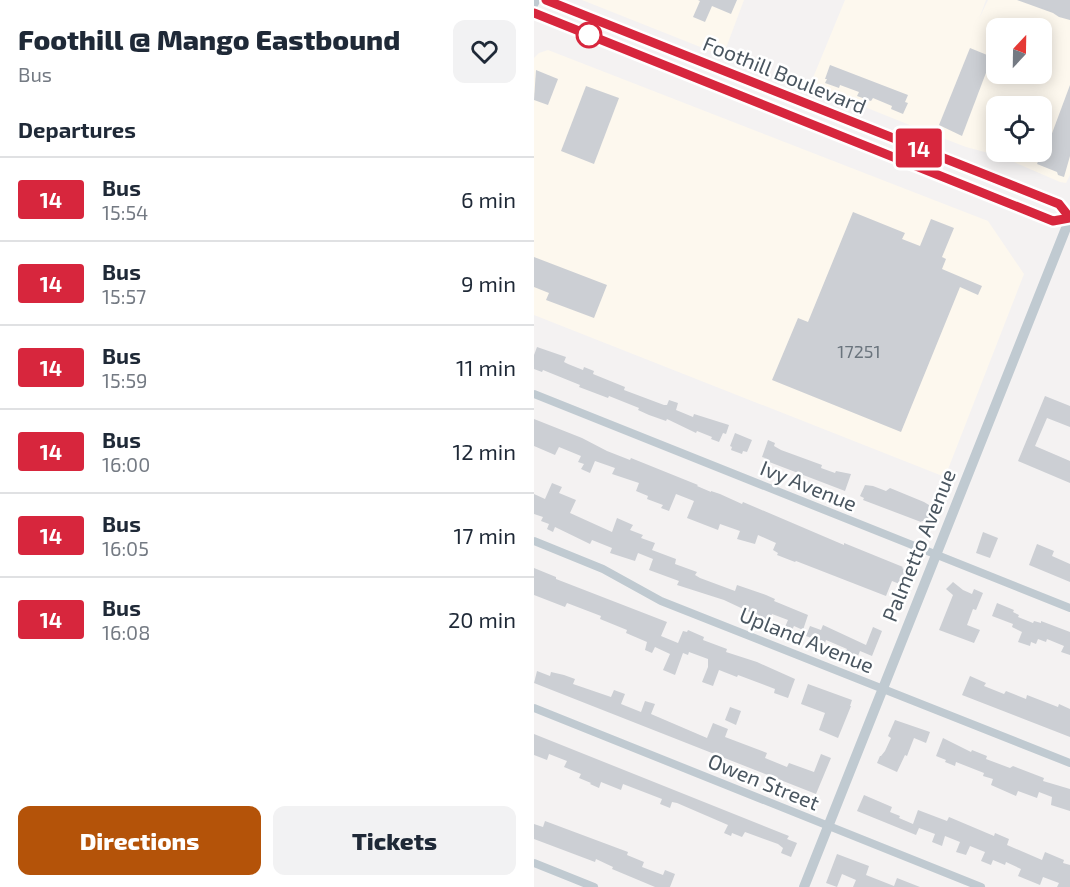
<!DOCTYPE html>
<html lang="en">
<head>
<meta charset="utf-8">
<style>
  :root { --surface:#fff; --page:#f2f2f3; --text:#1f2937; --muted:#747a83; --line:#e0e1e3; --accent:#b45309 }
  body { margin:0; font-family:"Exo 2",sans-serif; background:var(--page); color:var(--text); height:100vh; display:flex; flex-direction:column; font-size:22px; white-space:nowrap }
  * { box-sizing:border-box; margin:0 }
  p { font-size:20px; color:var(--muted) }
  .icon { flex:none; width:33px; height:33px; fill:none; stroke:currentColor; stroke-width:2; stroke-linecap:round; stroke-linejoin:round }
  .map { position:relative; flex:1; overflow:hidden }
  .sheet { display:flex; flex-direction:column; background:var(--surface); width:534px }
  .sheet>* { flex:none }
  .badge { padding:0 12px; border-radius:4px; font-size:21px; line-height:39px }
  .needle { width:39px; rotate:22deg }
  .controls { position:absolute; left:452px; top:18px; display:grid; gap:12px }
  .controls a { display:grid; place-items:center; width:66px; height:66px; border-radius:12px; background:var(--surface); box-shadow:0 3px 15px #0003; font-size:30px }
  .map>.badge { position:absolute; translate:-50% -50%; box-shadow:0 0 0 3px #fff }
  h2 { padding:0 18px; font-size:22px; line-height:54px }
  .round { display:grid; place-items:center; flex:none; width:63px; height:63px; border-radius:12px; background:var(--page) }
  .summary { display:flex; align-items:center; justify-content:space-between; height:102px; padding:0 18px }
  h1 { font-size:28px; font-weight:800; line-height:45px }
  .button { display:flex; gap:12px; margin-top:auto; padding:12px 18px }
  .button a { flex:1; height:69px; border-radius:12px; background:var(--accent); color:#fff; font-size:24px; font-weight:800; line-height:69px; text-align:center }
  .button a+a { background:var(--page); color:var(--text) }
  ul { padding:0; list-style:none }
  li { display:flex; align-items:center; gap:18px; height:84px; padding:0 18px; border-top:2px solid var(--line) }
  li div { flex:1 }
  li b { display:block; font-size:22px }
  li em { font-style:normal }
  li .badge { min-width:66px; font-weight:700; text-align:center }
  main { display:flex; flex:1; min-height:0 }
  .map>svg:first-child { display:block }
</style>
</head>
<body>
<main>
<section class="sheet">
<div class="summary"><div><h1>Foothill @ Mango Eastbound</h1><p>Bus</p></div><a class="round"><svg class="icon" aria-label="heart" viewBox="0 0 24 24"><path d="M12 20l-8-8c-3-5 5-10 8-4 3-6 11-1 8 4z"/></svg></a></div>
<h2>Departures</h2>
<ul>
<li><span class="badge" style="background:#d7263d;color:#fff">14</span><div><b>Bus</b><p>15:54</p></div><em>6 min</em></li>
<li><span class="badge" style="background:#d7263d;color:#fff">14</span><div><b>Bus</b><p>15:57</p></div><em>9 min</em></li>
<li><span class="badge" style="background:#d7263d;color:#fff">14</span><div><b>Bus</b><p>15:59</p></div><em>11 min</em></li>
<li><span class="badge" style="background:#d7263d;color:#fff">14</span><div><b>Bus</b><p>16:00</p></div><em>12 min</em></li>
<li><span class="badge" style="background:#d7263d;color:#fff">14</span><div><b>Bus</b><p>16:05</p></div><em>17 min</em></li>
<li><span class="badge" style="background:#d7263d;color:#fff">14</span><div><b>Bus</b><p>16:08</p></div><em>20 min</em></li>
</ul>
<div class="button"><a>Directions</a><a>Tickets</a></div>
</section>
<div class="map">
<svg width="536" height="887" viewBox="0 0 536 887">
  <rect width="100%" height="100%" fill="#f4f2f2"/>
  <g fill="#fdf8ee" fill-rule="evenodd">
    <polygon points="48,0 210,0 189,56"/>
    <path d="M311 0H452L445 19 454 0H536V175L532 183 526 182 466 156 432 147 393 132 276 85ZM462 28H507V74H462ZM462 106H507V152H462Z"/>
    <polygon points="14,50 454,221 490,274 411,477 0,315 0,58 5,53"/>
  </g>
  <g fill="#cccfd4">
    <polygon points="164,0 203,0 197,14 178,6 171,22 159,17 166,1"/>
    <polygon points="483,0 536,0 536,20 525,17 519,13"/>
    <polygon points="436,48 458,57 428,136 405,125"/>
    <polygon points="296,65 374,95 371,102 374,103 369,114 357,109 358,106 339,98 337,101 323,96 325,92 306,85 305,88 291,83 293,79 291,79"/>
    <polygon points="2,70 24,79 14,105 0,100"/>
    <polygon points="536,85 536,156 530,177 524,175 523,172 503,164 515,135 517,136"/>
    <polygon points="52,86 85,98 60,164 27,151"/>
    <polygon points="319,212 371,233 368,239 386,246 397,219 420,228 408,257 412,259 408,269 448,286 444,295 426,287 367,432 238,380 264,318 274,322"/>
    <polygon points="0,257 73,285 60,318 12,300 15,293 0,287"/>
    <polygon points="3,347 32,357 30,362 34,364 49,370 50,367 60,371 59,374 91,387 90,390 130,405 133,405 135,400 144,403 142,410 159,417 160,414 195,425 192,434 189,433 185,442 177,439 178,437 163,431 162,433 133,419 132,421 115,415 104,410 105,408 75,396 74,398 45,387 46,385 9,370 8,372 0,369 0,355"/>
    <polygon points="511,396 536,406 536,427 513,418 501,446 536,461 536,483 484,461"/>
    <polygon points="0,419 48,438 73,451 96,460 97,458 164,485 163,486 177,492 177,491 186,494 208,504 209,502 310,545 310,543 369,567 368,568 372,570 370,574 372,575 368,585 358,581 352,596 262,561 261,562 243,555 244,553 239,550 242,543 224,535 221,544 203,539 206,531 186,524 184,530 153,518 160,501 142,494 135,511 127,508 129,505 113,499 114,496 102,491 105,483 78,474 81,468 61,461 56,473 47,469 50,464 44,462 47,456 25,447 21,455 0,446"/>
    <polygon points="201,433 218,440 213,452 209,451 208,454 197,450 198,447 196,446"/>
    <polygon points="234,440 241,443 240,446 247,450 288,465 287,468 301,473 302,471 317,474 311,491 230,460 231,458 228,457"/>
    <polygon points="18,483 28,487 25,493 42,500 36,513 78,532 83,518 99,525 96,530 109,535 107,538 121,543 118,550 142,559 141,564 163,572 161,575 166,578 201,591 203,585 232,595 241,599 240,601 274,615 269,630 260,626 258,630 251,627 254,620 238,614 235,621 190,600 143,585 145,581 115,570 119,559 104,553 101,561 76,553 78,548 58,540 56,544 21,527 19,532 13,529 15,524 7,521 9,517 0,514 0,494 11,499"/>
    <polygon points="331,485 339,486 352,491 356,488 390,502 400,508 395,519 393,518 392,522 388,521 387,522 329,500 330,498 326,496"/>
    <polygon points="449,532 464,538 456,558 442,553"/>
    <polygon points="503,544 520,551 518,556 536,564 536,582 495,565"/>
    <polygon points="0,568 22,577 22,579 133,622 127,636 144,643 149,631 153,632 154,630 170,637 169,640 193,649 192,652 223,662 261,679 254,698 240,693 241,689 204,675 203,677 185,670 179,686 168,682 174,667 174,659 155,652 154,655 149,653 141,675 129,670 136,654 121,647 118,653 111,650 113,642 92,633 93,630 66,619 67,616 33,603 31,607 0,595"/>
    <polygon points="419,582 429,590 438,594 440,589 449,593 442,610 439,609 433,625 446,630 440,643 405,630 419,595 412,589"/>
    <polygon points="463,603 480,610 479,612 485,615 484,617 499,623 500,621 507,623 507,621 536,632 536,655 527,652 530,646 513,639 512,642 504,639 502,644 497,642 496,646 484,642 488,632 478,627 479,624 458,616"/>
    <polygon points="289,625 332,645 339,627 348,631 338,656 326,651 324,656 312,651 313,649 292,640 291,643 272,636 276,626 287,630"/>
    <polygon points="3,671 16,676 17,672 30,675 41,679 39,684 77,697 80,690 91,694 87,704 107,712 111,701 121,704 117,714 173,738 179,723 194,729 191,737 233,753 231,758 253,767 255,763 280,772 287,754 297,758 282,794 0,683"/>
    <polygon points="436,676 452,683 450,686 470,694 472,691 492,699 493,695 524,707 525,704 536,709 536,737 428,695"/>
    <polygon points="274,684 318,700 316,706 317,706 304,738 285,730 291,713 267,704"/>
    <polygon points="196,707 207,711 202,725 191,720"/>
    <polygon points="361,720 396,732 392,743 380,738 373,756 371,755 363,772 343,763 346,756 347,756 351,751 357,738 354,736"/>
    <polygon points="0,734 255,836 253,839 263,843 257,857 247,853 249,848 244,844 211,832 208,837 198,833 197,836 190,833 194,825 143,803 138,802 136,808 126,804 128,799 89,784 87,790 67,782 65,788 56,784 57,783 45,778 47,774 30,767 33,761 15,754 13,760 0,755"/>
    <polygon points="409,738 437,752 438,750 453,756 452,759 476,768 479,766 510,778 509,781 536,789 536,811 517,805 518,797 505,792 503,798 484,791 482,796 457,785 459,779 449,776 450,773 422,762 421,766 411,762 412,760 402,756"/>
    <polygon points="330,795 358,807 356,812 366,816 365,818 379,824 384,810 413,821 415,817 460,836 461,833 475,839 473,845 508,860 511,852 530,860 529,863 536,865 536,887 523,887 525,883 509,877 506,885 484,876 487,869 472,862 471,865 459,860 457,865 447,861 451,852 436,846 432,855 422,852 426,842 411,836 408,846 398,842 401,834 385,828 382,835 323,811"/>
    <polygon points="11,821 94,852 93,855 110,862 108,867 129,875 131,870 141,874 136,887 121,887 78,869 79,867 62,859 61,862 0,839 0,824 9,827"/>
    <polygon points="303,854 335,866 332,875 360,886 363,878 386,887 319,887 322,880 308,874 303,887 292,883"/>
  </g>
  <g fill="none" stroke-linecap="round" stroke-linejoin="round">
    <g stroke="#c0cad1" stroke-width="8">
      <polyline points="0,394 536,608"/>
      <polyline points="0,541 69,569 127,601 536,763"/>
      <polyline points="0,708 447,887"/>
      <polyline points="0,863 60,887"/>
    </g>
    <g stroke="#c0cad1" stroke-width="10">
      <polyline points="0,3 1,0"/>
      <polyline points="270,887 536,218"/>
    </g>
    <g stroke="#b3c2d0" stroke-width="12">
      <polyline points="12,0 525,204 536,218"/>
      <polyline points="0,13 519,221 536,218"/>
    </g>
  </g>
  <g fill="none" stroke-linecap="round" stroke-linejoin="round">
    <defs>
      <polyline id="line" points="0,13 519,221 536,218 525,204 12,0"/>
    </defs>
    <use href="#line" stroke="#fff" stroke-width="14"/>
    <use href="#line" stroke="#d7263d" stroke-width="9"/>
  </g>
  <circle fill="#fff" stroke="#d7263d" stroke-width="3" cx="55" cy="35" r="12"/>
  <g text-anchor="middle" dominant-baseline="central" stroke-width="5" stroke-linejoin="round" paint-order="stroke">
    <g font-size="18" fill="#6a747d">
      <text x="325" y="351">17251</text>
    </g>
    <g font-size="21" fill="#4a5660" stroke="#fff">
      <text transform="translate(251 74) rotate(22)">Foothill Boulevard</text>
      <text transform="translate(275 485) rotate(22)">Ivy Avenue</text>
      <text transform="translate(384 545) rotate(-68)">Palmetto Avenue</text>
      <text transform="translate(273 639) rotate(22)">Upland Avenue</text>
      <text transform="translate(230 781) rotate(22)">Owen Street</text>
    </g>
  </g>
</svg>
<div class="controls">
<a><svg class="needle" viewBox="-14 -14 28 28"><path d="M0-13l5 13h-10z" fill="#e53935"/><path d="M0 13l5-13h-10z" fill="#747a83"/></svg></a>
<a><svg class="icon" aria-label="locate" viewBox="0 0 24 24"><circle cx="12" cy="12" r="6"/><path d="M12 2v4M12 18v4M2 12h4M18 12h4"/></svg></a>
</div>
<b class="badge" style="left:385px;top:148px;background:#d7263d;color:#fff">14</b>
</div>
</main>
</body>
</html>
